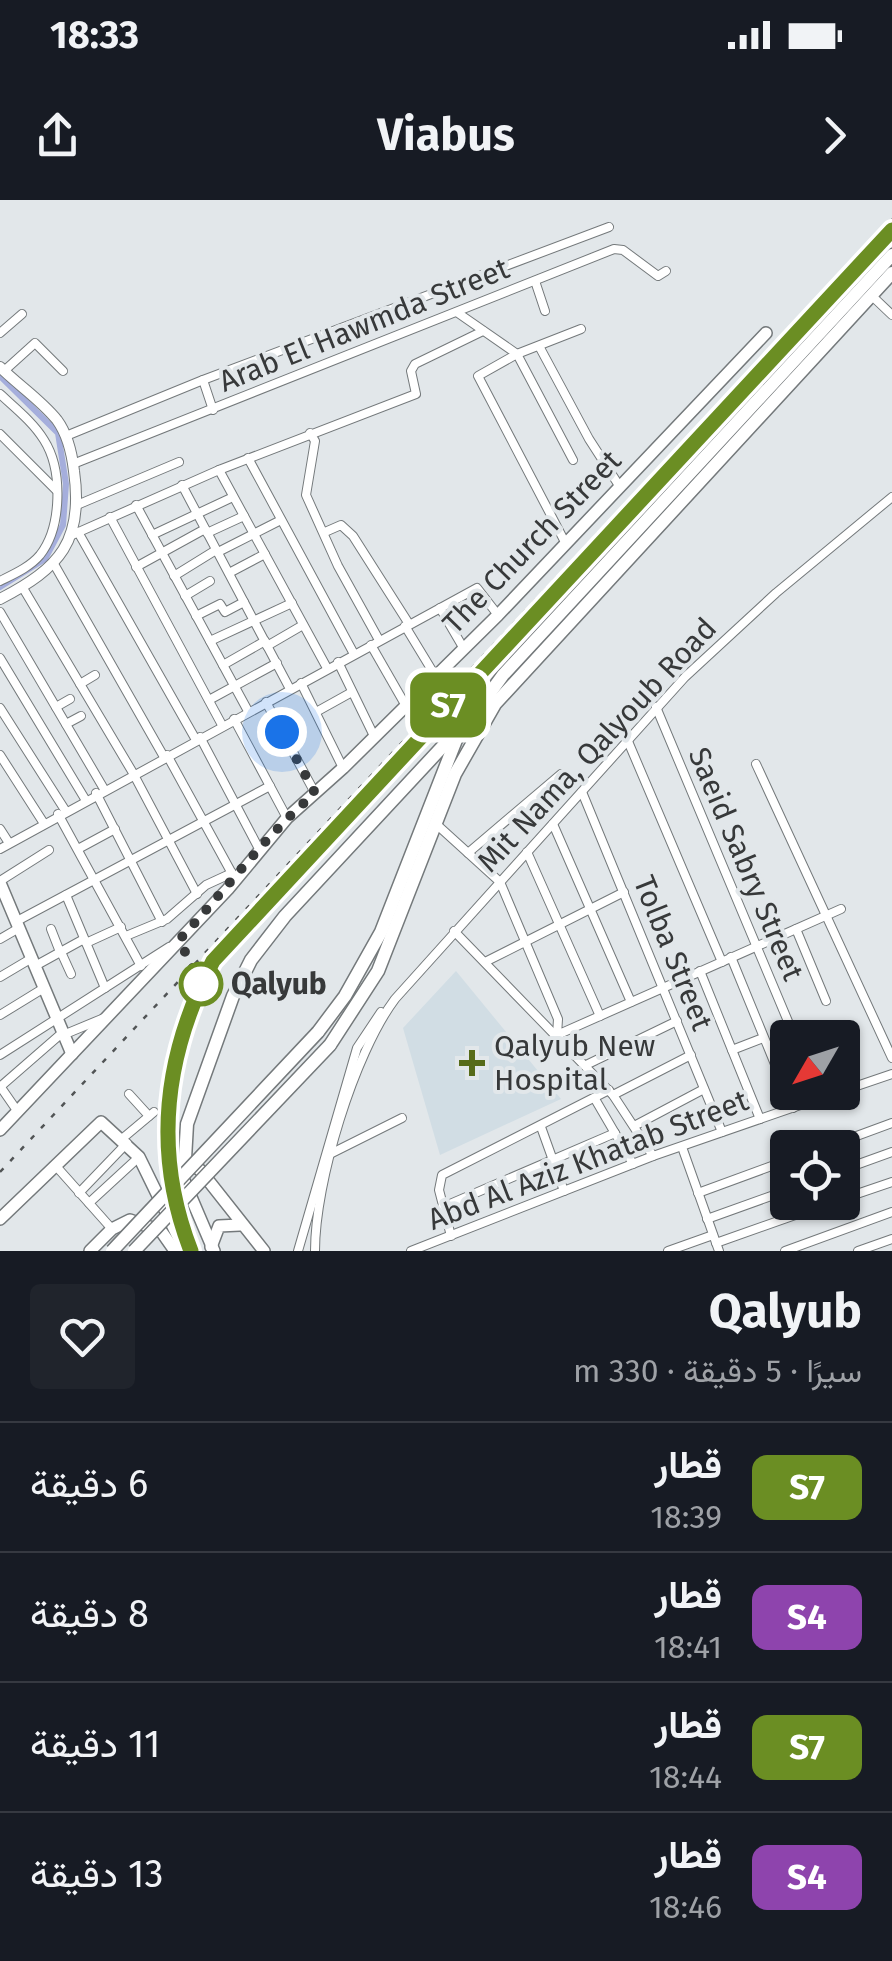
<!DOCTYPE html>
<html lang="ar">
<head>
<meta charset="utf-8">
<style>
  :root { --surface:#171b24; --page:#20242c; --text:#f1f3f6; --muted:#9ea1a6; --line:#363941 }
  body { margin:0; font-family:"Fira Sans",Vazirmatn,sans-serif; background:var(--page); color:var(--text); direction:rtl; height:100vh; display:flex; flex-direction:column; font-size:38px; white-space:nowrap }
  * { box-sizing:border-box; margin:0 }
  p { font-size:32px; color:var(--muted) }
  .icon { flex:none; width:55px; height:55px; fill:none; stroke:currentColor; stroke-width:2; stroke-linecap:round; stroke-linejoin:round }
  .map { position:relative; height:1051px; overflow:hidden; direction:ltr }
  .drawer { display:flex; flex-direction:column; background:var(--surface); flex:1 }
  .drawer>* { flex:none }
  .badge { padding:0 20px; border-radius:15px; font-size:35px; line-height:65px }
  .needle { width:65px; rotate:231deg }
  .tools { position:absolute; left:770px; top:820px; display:grid; gap:20px }
  .tools a { display:grid; place-items:center; width:90px; height:90px; border-radius:10px; background:var(--surface); box-shadow:0 2px 8px #0004; font-size:50px }
  .you { position:absolute; width:50px; height:50px; margin:-25px; border:8px solid #fff; border-radius:50%; background:#1a73e8; box-shadow:0 0 0 15px #1a73e833 }
  .map>.badge { position:absolute; translate:-50% -50%; box-shadow:0 0 0 5px #fff }
  .round { display:grid; place-items:center; flex:none; width:105px; height:105px; border-radius:10px; background:var(--page) }
  .headline { display:flex; align-items:center; justify-content:space-between; height:170px; padding:0 30px }
  h1 { font-size:48px; font-weight:700; line-height:75px }
  ul { padding:0; list-style:none }
  li { display:flex; align-items:center; gap:30px; height:130px; padding:0 30px; border-top:2px solid var(--line) }
  li div { flex:1 }
  li b { display:block; font-size:38px }
  li em { font-style:normal }
  li .badge { min-width:110px; font-weight:700; text-align:center }
  .status { display:flex; justify-content:space-between; align-items:center; height:70px; padding:0 50px; background:var(--surface); direction:ltr }
  .status svg { height:28px; fill:currentColor }
  header { display:flex; justify-content:space-between; align-items:center; height:130px; padding:0 30px; background:var(--surface); font-size:45px; font-weight:700 }
  .map>svg:first-child { display:block }
</style>
</head>
<body>
<div class="status"><b>18:33</b><svg viewBox="0 0 49 12"><path d="M0 12V9h3v3zM5 12V6h3v6zM10 12V3h3v9zM15 12V0h3v12zM26 1h20v11H26zM47 4h2v5h-2z"/></svg></div>
<header><svg class="icon" aria-label="forward" viewBox="0 0 24 24"><path d="M9 5l7 7-7 7"/></svg>Viabus<svg class="icon" aria-label="share" viewBox="0 0 24 24"><path d="M12 15V3M7 8l5-5 5 5M5 13v7h14v-7"/></svg></header>
<div class="map">
<svg width="892" height="1051" viewBox="0 0 892 1051">
  <rect width="100%" height="100%" fill="#e2e7ea"/>
  <polygon fill="#d1dde4" points="456,771 561,899 440,955 403,828"/>
  <g fill="none" stroke-linecap="round" stroke-linejoin="round">
    <polyline stroke="#a5aedc" stroke-width="6" points="0,176 58,233 66,284 63,325 45,359 0,387"/>
    <defs>
      <g id="minor">
        <polyline points="535,81 545,111"/>
        <polyline points="871,95 892,115"/>
        <polyline points="458,113 517,154 573,260"/>
        <polyline points="0,133 22,114"/>
        <polyline points="539,146 589,239 620,287"/>
        <polyline points="4,171 35,143 63,171"/>
        <polyline points="203,180 213,210"/>
        <path d="M0 194C15 208 33 222 44 240 63 270 62 327 40 355 30 367 14 374 0 381"/>
        <polyline points="310,233 315,241 306,295 338,366 379,440"/>
        <polyline points="0,234 56,290"/>
        <polyline points="66,236 203,180 609,27"/>
        <polyline points="248,258 354,454"/>
        <polyline points="73,264 614,49 623,50 658,76 666,71"/>
        <polyline points="219,270 327,468"/>
        <polyline points="182,285 290,489"/>
        <polyline points="77,305 179,262"/>
        <polyline points="136,305 248,511"/>
        <polyline points="110,317 222,525"/>
        <polyline points="78,332 196,540"/>
        <polyline points="325,332 341,325 353,336 409,424"/>
        <polyline points="207,333 244,316"/>
        <polyline points="72,335 219,270 416,194 411,171 415,164 483,131"/>
        <polyline points="152,335 233,297"/>
        <polyline points="566,344 478,176 517,154 581,129"/>
        <polyline points="218,352 281,320"/>
        <polyline points="54,364 164,557"/>
        <polyline points="136,367 205,329"/>
        <polyline points="229,373 265,354"/>
        <polyline points="174,376 216,350"/>
        <polyline points="23,388 133,573 197,694"/>
        <polyline points="185,396 210,381"/>
        <polyline points="440,408 464,449"/>
        <polyline points="0,412 104,589"/>
        <polyline points="196,416 220,404 225,412 244,402"/>
        <polyline points="405,426 436,477"/>
        <polyline points="210,441 292,403"/>
        <polyline points="371,445 406,506"/>
        <polyline points="267,446 303,425"/>
        <polyline points="0,458 85,599"/>
        <polyline points="338,462 374,536"/>
        <polyline points="223,465 265,441"/>
        <polyline points="301,483 343,568"/>
        <polyline points="80,484 95,475"/>
        <polyline points="209,500 277,463"/>
        <polyline points="266,502 315,593"/>
        <polyline points="56,507 70,499"/>
        <polyline points="656,507 795,838"/>
        <polyline points="0,508 65,610"/>
        <polyline points="316,512 352,492"/>
        <polyline points="234,519 287,618"/>
        <polyline points="66,524 81,516"/>
        <polyline points="200,537 258,647"/>
        <polyline points="627,539 722,762"/>
        <polyline points="0,555 43,622"/>
        <polyline points="167,555 235,679"/>
        <polyline points="756,564 892,858"/>
        <polyline points="582,592 722,932"/>
        <polyline points="96,593 162,722"/>
        <polyline points="58,614 141,766"/>
        <polyline points="435,623 500,682 558,819 557,835 841,709"/>
        <polyline points="553,624 631,802"/>
        <polyline points="0,629 9,643"/>
        <polyline points="0,649 477,388 498,415"/>
        <polyline points="78,649 115,629"/>
        <polyline points="527,652 600,816"/>
        <polyline points="468,653 561,574"/>
        <polyline points="0,681 49,650"/>
        <polyline points="66,695 105,788"/>
        <polyline points="17,721 270,586"/>
        <polyline points="51,729 60,752"/>
        <polyline points="796,729 826,801"/>
        <polyline points="454,731 613,895 653,956"/>
        <polyline points="126,736 167,719 206,685 232,673"/>
        <polyline points="0,739 19,728"/>
        <polyline points="86,743 121,727"/>
        <polyline points="61,752 71,774"/>
        <polyline points="731,757 793,908"/>
        <polyline points="485,762 624,692"/>
        <polyline points="35,766 84,739"/>
        <polyline points="700,771 760,919"/>
        <polyline points="0,777 32,758"/>
        <polyline points="0,815 44,788"/>
        <polyline points="63,835 104,818"/>
        <polyline points="732,850 763,838"/>
        <polyline points="0,855 169,747"/>
        <polyline points="586,865 677,821"/>
        <polyline points="0,886 18,912"/>
        <polyline points="0,887 62,833"/>
        <polyline points="842,891 892,874"/>
        <polyline points="129,894 149,916"/>
        <polyline points="613,895 691,855"/>
        <polyline points="595,899 633,964"/>
        <polyline points="636,925 704,889"/>
        <polyline points="541,927 564,991"/>
        <polyline points="123,938 154,912"/>
        <polyline points="682,947 719,1051"/>
        <polyline points="824,948 892,923"/>
        <polyline points="332,953 402,918"/>
        <polyline points="55,965 112,1029"/>
        <polyline points="842,970 892,952"/>
        <polyline points="79,993 127,943"/>
        <polyline points="698,993 788,960"/>
        <polyline points="842,999 892,982"/>
        <polyline points="89,1003 139,957"/>
        <polyline points="443,1007 615,933"/>
        <polyline points="707,1019 788,990"/>
        <polyline points="451,1036 439,990 442,975 609,890"/>
        <polyline points="716,1043 832,1002"/>
        <polyline points="298,1051 357,848 381,812"/>
        <path d="M315 1051C315 982 354 854 395 799L685 477 776 393 892 297"/>
        <polyline points="411,1051 653,956 838,892"/>
        <polyline points="668,1051 713,1035"/>
        <polyline points="785,1051 892,1012"/>
        <polyline points="858,1051 892,1039"/>
      </g>
      <path id="tertiary" d="M0 167C18 185 41 200 57 220 68 235 72 254 74 271 84 341 60 368 0 399"/>
      <g id="secondary">
        <polyline points="0,683 72,854"/>
        <polyline points="0,930 228,689 287,618 343,568 498,415 766,133"/>
        <polyline points="0,1019 101,922 139,957 185,1051"/>
        <polyline points="211,1047 219,1026 240,1025"/>
        <polyline points="90,1051 112,1029 130,1020 161,1031 175,1051"/>
        <polyline points="214,1051 182,976 180,966 185,959 200,970 264,1051"/>
      </g>
      <g id="trunk">
        <polyline points="318,832 345,796 381,732 456,540 503,475 892,55"/>
        <polyline points="330,845 378,771 455,574 495,504 892,73"/>
        <polyline points="185,959 187,924 233,796 251,760 285,716 457,531"/>
      </g>
    </defs>
    <use href="#minor" stroke="#74797b" stroke-width="10"/>
    <use href="#tertiary" stroke="#74797b" stroke-width="12"/>
    <use href="#secondary" stroke="#74797b" stroke-width="14"/>
    <use href="#trunk" stroke="#74797b" stroke-width="15"/>
    <use href="#minor" stroke="#fff" stroke-width="8"/>
    <use href="#tertiary" stroke="#fff" stroke-width="10"/>
    <use href="#secondary" stroke="#fff" stroke-width="11"/>
    <use href="#trunk" stroke="#fff" stroke-width="12"/>
    <g stroke="#515455" stroke-width="2.5" stroke-dasharray="5 10" stroke-linecap="butt">
      <polyline points="0,972 892,19"/>
      <path d="M191 1051C154 956 156 837 220 752"/>
    </g>
    <defs>
      <g id="trunk-bridge">
        <polyline points="112,1051 318,832"/>
        <polyline points="134,1051 330,845"/>
      </g>
    </defs>
    <use href="#trunk-bridge" stroke="#74797b" stroke-width="15" stroke-linecap="butt"/>
    <use href="#trunk-bridge" stroke="#fff" stroke-width="12"/>
  </g>
  <g fill="none" stroke-linecap="round" stroke-linejoin="round">
    <defs>
      <path id="line" d="M191 1051C152 951 164 855 213 761L892 30"/>
    </defs>
    <use href="#line" stroke="#fff" stroke-width="22"/>
    <use href="#line" stroke="#6b8e23" stroke-width="15"/>
    <path stroke="#37393a" stroke-width="10" stroke-dasharray="0 18" d="M201 784 179 740C225 691 264 637 315 593L282 532"/>
  </g>
  <circle fill="#fff" stroke="#6b8e23" stroke-width="5" cx="201" cy="784" r="20"/>
  <path fill="#576b19" stroke="#e2e7ea" stroke-width="4" d="M467 848h10v10h10v10h-10v10h-10v-10h-10v-10h10z"/>
  <g text-anchor="middle" dominant-baseline="central" stroke-width="8" stroke-linejoin="round" paint-order="stroke">
    <g font-size="30" fill="#37393a" stroke="#e2e7ea">
      <text transform="translate(364 125) rotate(-22)">Arab El Hawmda Street</text>
      <text transform="translate(532 342) rotate(-46)">The Church Street</text>
      <text transform="translate(597 545) rotate(-47)">Mit Nama, Qalyoub Road</text>
      <text transform="translate(746 664) rotate(67)">Saeid Sabry Street</text>
      <text transform="translate(673 753) rotate(68)">Tolba Street</text>
      <text transform="translate(588 960) rotate(-21)">Abd Al Aziz Khatab Street</text>
    </g>
    <g font-size="30" font-weight="bold" fill="#37393a" stroke="#e2e7ea" text-anchor="start">
      <text x="231" y="784">Qalyub</text>
    </g>
    <g font-size="30" fill="#37393a" stroke="#e2e7ea" text-anchor="start">
      <text x="494" y="846">Qalyub New<tspan x="494" dy="34">Hospital</tspan></text>
    </g>
  </g>
</svg>
<div class="tools">
<a><svg class="needle" viewBox="-14 -14 28 28"><path d="M0-13l5 13h-10z" fill="#e53935"/><path d="M0 13l5-13h-10z" fill="#9ea1a6"/></svg></a>
<a><svg class="icon" aria-label="locate" viewBox="0 0 24 24"><circle cx="12" cy="12" r="6"/><path d="M12 2v4M12 18v4M2 12h4M18 12h4"/></svg></a>
</div>
<div class="you" style="left:282px;top:532px"></div>
<b class="badge" style="left:448px;top:505px;background:#6b8e23;color:#fff">S7</b>
</div>
<section class="drawer">
<div class="headline"><div><h1>Qalyub</h1><p>سيرًا · 5 دقيقة · 330 m</p></div><a class="round"><svg class="icon" aria-label="heart" viewBox="0 0 24 24"><path d="M12 20l-8-8c-3-5 5-10 8-4 3-6 11-1 8 4z"/></svg></a></div>
<ul>
<li><span class="badge" style="background:#6b8e23;color:#fff">S7</span><div><b>قطار</b><p>18:39</p></div><em>6 دقيقة</em></li>
<li><span class="badge" style="background:#8e44ad;color:#fff">S4</span><div><b>قطار</b><p>18:41</p></div><em>8 دقيقة</em></li>
<li><span class="badge" style="background:#6b8e23;color:#fff">S7</span><div><b>قطار</b><p>18:44</p></div><em>11 دقيقة</em></li>
<li><span class="badge" style="background:#8e44ad;color:#fff">S4</span><div><b>قطار</b><p>18:46</p></div><em>13 دقيقة</em></li>
</ul>
</section>
</body>
</html>
